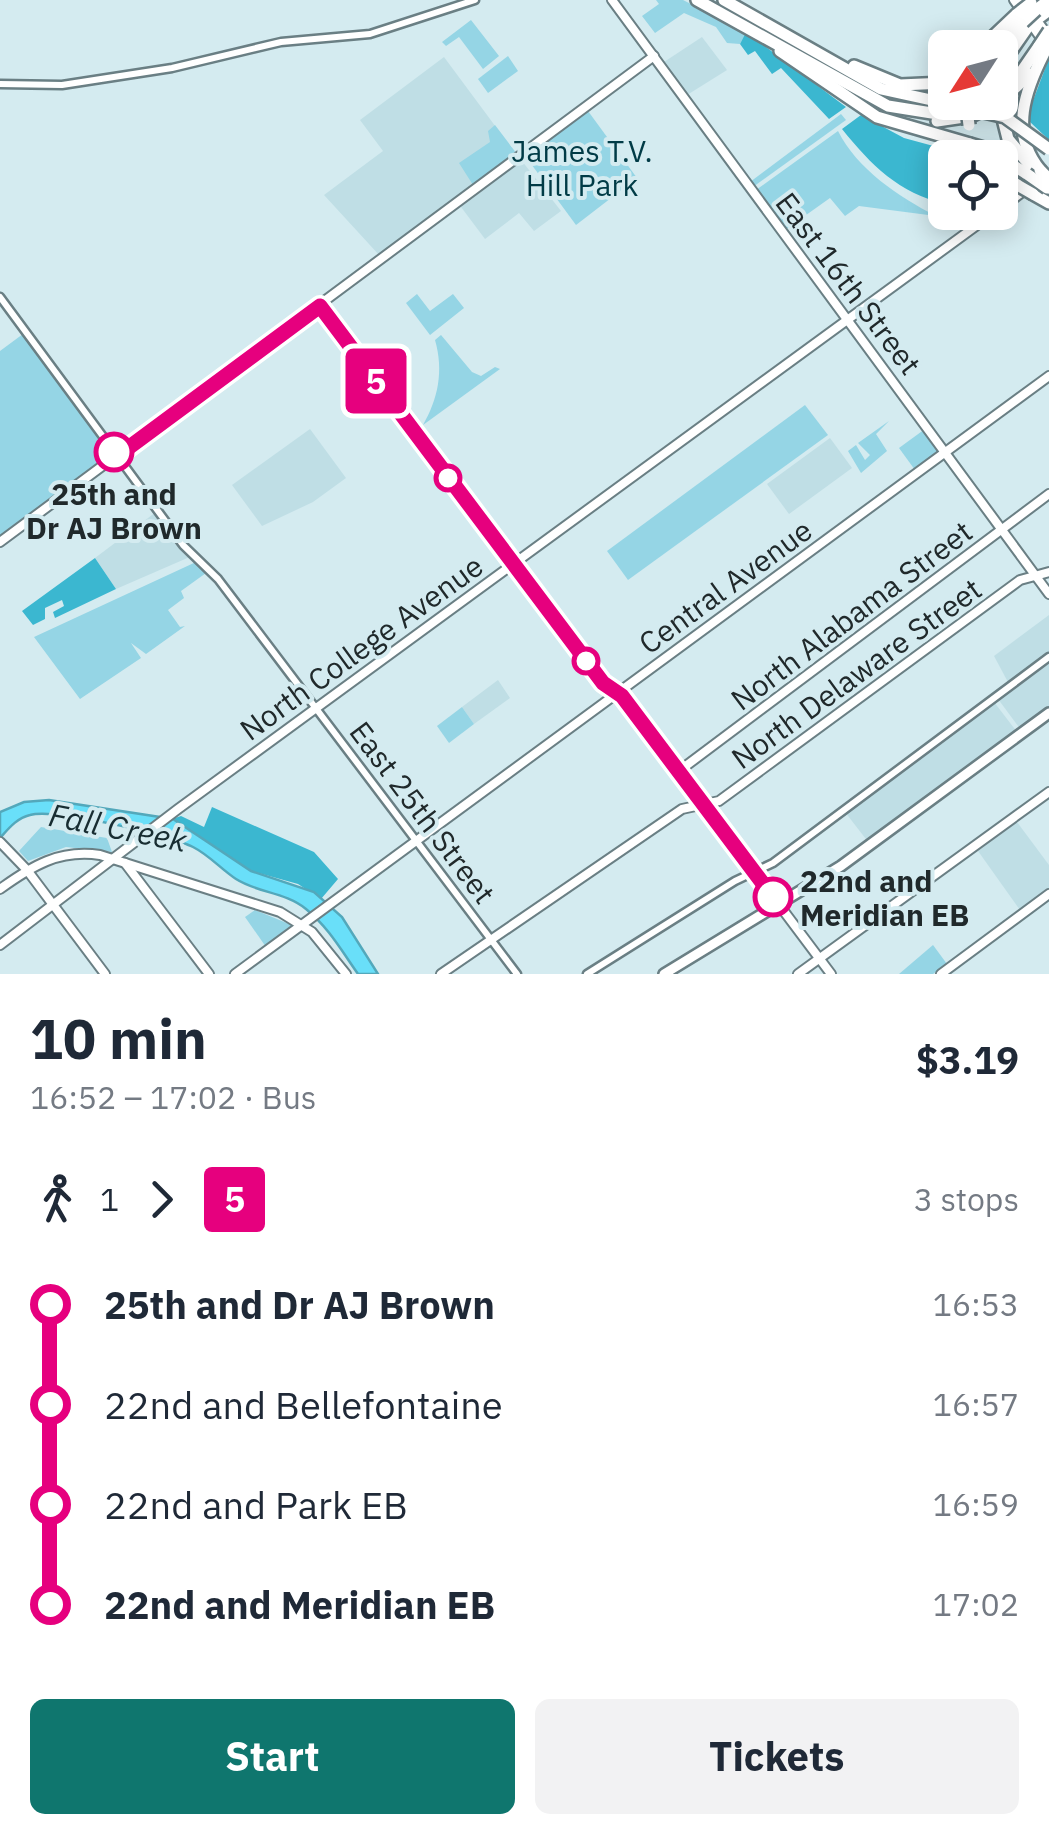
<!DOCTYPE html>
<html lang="en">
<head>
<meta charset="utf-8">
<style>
  :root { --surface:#fff; --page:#f2f2f3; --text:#1f2937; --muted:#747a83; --accent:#0f766e }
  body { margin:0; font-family:"IBM Plex Sans",sans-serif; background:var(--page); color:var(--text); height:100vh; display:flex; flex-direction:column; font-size:38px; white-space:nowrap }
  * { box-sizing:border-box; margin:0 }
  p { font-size:32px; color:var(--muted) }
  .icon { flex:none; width:55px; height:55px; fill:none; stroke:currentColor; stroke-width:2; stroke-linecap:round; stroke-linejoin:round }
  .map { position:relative; height:974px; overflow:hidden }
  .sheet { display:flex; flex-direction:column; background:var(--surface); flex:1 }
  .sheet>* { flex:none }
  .badge { padding:0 20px; border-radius:8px; font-size:35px; line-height:65px }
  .needle { width:65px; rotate:234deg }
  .buttons { position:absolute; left:928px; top:30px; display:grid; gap:20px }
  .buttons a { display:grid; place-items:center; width:90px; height:90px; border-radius:15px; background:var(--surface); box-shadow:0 5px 25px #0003; font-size:50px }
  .map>.badge { position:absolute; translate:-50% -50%; box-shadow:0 0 0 5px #fff }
  .legs { display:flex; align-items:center; gap:15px; height:110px; padding:0 30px; font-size:32px }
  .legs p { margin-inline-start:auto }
  .headline { display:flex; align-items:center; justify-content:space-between; height:170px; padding:0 30px }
  h1 { font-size:55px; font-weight:700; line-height:75px }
  .button { display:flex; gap:20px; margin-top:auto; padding:20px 30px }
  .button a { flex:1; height:115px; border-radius:15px; background:var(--accent); color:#fff; font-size:40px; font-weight:700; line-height:115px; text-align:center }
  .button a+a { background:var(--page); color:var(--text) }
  ul { padding:0 30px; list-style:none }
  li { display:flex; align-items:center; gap:35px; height:100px; font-size:38px }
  li i { display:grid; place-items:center; width:15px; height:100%; margin:0 12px; background:currentColor }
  li i::after { content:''; width:25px; height:25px; margin:-12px; border:8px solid; border-radius:50%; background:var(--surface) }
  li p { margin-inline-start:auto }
  li:first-child i { background:linear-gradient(#0000 50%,currentColor 0) }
  li:last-child i { background:linear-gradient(currentColor 50%,#0000 0) }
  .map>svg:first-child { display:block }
</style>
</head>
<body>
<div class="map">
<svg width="1049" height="974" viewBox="0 0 1049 974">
  <rect width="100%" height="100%" fill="#d4ebf0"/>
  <g fill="#bfdee5">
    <polygon points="702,37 727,70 687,95 664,62"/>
    <polygon points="444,57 516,154 380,256 324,195 383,151 360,120"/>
    <polygon points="522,161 561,211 534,231 519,213 485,239 461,207"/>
    <polygon points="310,429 346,478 313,502 262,526 232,485"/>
    <polygon points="830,438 852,468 789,514 767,484"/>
    <polygon points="156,512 192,556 116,589 95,558"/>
    <polygon points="1049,615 1049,653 1009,684 994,656"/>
    <polygon points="1049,661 1049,709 1021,730 998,699"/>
    <polygon points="498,680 510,698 474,724 462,707"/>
    <polygon points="994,702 1017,732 869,843 845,812"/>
    <polygon points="1017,822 1049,865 1049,889 1020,910 978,851"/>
  </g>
  <g fill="#95d5e5">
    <polygon points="656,0 683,0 746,32 740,44 727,43 716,27 684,13 655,33 642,16 659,4"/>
    <polygon points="471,20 499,56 483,69 459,37 446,46 442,42"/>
    <polygon points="508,56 518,71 488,93 478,79"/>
    <polygon points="588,111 637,178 576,225 526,157"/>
    <polygon points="841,114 846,120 753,187 750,182"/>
    <polygon points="495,125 517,154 473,185 459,163 490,142 488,131"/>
    <path d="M838 131C857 169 899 197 936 216L859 206 845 216 830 198 785 230 756 190Z"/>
    <polygon points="417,294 430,311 453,294 464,308 430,335 406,303"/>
    <polygon points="23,334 112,453 0,537 0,351"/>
    <path d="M441 335 472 372 481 376 495 367 500 369 423 425C438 399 444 371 435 340Z"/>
    <polygon points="805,405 828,435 628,580 607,551"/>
    <polygon points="889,421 876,434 887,451 861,473 848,451 856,445 865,460 870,455 858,443"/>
    <polygon points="925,429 941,451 915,470 899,448"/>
    <polygon points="196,562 206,573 181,591 184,598 168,610 180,627 185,626 146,654 131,643 141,658 80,699 34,637"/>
    <polygon points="462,707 474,724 449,743 437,726"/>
    <polygon points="41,827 107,838 112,852 66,847 28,861 19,851"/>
    <polygon points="255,910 294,926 266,947 245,917"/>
    <polygon points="933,945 947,964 933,974 899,974"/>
  </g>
  <g fill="#3bb7d0">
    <polygon points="746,32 846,107 829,119 781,68 772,74 755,51 748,55 740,44"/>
    <polygon points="1049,58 1049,140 1029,121 1028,114"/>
    <path d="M861 115 904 138 974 157 945 158V204C899 193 871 165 842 129Z"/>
    <polygon points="95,558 116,589 55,618 53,612 64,606 62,600 45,608 45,619 33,625 22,611"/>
    <polygon points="212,807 314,852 338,879 321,899 298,884 251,871 172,819 181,816 204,827"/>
  </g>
  <path fill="#69dff9" stroke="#53a8bb" stroke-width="2.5" d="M49 800 173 819 251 871 314 892 342 917 378 974H358C341 950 329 928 306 909 285 892 258 893 236 879 221 869 209 855 193 847 170 835 54 808 30 815 17 818 9 828 0 838V812L24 802Z"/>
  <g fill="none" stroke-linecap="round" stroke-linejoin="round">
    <defs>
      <g id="tertiary">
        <polyline points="0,84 62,85 172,68 281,42 370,34 475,0"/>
        <polyline points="0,297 183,545 218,579 517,974"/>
        <polyline points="587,974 735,881 773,863 1049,657"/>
      </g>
      <g id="secondary">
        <polyline points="612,0 1049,594"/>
        <polyline points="1014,0 1043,41"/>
        <polyline points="1022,0 1047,34"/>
        <polyline points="1000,209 1025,190"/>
        <polyline points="320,306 603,683 624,698 831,974"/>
        <polyline points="0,542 654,56"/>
        <polyline points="679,771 1049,494"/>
        <polyline points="0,842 27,870 105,974"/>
        <polyline points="125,863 209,974"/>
        <path d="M0 889C32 866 59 849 100 855L280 912 312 932 346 974"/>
        <polyline points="0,945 178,809 995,212"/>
        <polyline points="235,974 1049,376"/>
        <polyline points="441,974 682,809 719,801 1020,580 1049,572"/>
        <polyline points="798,974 1049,792"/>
        <polyline points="941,974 1049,894"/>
      </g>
      <polyline id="primary" points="664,974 841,866 1049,713"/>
      <g id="motorway">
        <polyline points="697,0 888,106 938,114 981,102"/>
        <polyline points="724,0 881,89 945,103"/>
        <polyline points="1036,10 1049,0"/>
        <polyline points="1040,17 1049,10"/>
        <polyline points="981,48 1017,14"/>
        <polyline points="997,48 1023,22"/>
        <polyline points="780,51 877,117 970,144"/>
        <polyline points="854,66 900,85 945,83"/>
        <polyline points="1000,89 1009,54 1027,28"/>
        <polyline points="1000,91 1019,75 1039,46"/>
        <polyline points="1000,102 1030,74"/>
        <polyline points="1000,107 1008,139 1032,168"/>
        <polyline points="937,121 971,116 999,102"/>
        <polyline points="987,149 1027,174"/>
        <path d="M1040 170C1009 133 1025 90 1045 51"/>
        <polyline points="1000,174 1019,186"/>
        <polyline points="1033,194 1049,203"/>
      </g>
    </defs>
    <use href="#tertiary" stroke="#6a7f84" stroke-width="11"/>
    <use href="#secondary" stroke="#6a7f84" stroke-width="12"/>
    <use href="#primary" stroke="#6a7f84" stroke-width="14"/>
    <use href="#motorway" stroke="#6a7f84" stroke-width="16"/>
    <use href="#tertiary" stroke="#fff" stroke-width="6"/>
    <use href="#secondary" stroke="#fff" stroke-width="8"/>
    <use href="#primary" stroke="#fff" stroke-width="9"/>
    <use href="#motorway" stroke="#fff" stroke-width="11"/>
    <defs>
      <g id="motorway-bridge">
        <polyline points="1017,14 1031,3"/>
        <polyline points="1023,22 1036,10"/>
        <polyline points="1039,46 1049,31"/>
        <polyline points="1045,51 1049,46"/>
        <polyline points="966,102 969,125"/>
        <polyline points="945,103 1005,117 1049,149"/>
        <polyline points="970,144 987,149"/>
        <polyline points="1040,170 1049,179"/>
        <polyline points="1027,174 1047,188"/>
        <polyline points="1019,186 1033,194"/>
      </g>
    </defs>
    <use href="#motorway-bridge" stroke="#6a7f84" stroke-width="16" stroke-linecap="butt"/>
    <use href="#motorway-bridge" stroke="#fff" stroke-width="11"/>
  </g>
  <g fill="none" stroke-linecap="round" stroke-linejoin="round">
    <defs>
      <polyline id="line-1" points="114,452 120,454 320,306 603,683 622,696 773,897"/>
    </defs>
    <use href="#line-1" stroke="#fff" stroke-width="22"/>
    <use href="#line-1" stroke="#e6007e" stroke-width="15"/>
  </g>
  <g fill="#fff" stroke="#e6007e" stroke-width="5">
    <circle cx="114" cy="452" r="18"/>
    <circle cx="448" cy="478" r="12"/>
    <circle cx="586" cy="661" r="12"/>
    <circle cx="773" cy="897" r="18"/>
  </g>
  <g text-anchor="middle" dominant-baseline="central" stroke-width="8" stroke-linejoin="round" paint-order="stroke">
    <g font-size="30" fill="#013b46" stroke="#d4ebf0">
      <text x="582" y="150">James T.V.<tspan x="582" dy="34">Hill Park</tspan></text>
    </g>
    <g font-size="30" fill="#20292b" stroke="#d4ebf0">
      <text transform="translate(849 283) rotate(53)">East 16th Street</text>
      <text transform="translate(725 586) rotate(-36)">Central Avenue</text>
      <text transform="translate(851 615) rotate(-37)">North Alabama Street</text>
      <text transform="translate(361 647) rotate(-36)">North College Avenue</text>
      <text transform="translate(856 673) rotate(-36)">North Delaware Street</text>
      <text transform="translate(423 812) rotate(53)">East 25th Street</text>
    </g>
    <g font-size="30" font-weight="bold" fill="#20292b" stroke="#d4ebf0">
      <text x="114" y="493">25th and<tspan x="114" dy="34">Dr AJ Brown</tspan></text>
      <text x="800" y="880" text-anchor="start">22nd and<tspan x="800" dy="34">Meridian EB</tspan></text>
    </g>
    <g font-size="32" font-style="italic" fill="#182d32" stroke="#d4ebf0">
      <text transform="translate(118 827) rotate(11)">Fall Creek</text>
    </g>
  </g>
</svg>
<div class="buttons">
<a><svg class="needle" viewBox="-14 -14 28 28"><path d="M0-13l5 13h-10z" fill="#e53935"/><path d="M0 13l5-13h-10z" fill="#747a83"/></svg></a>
<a><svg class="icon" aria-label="locate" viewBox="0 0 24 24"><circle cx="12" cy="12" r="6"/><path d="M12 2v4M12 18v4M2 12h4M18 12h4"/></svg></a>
</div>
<b class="badge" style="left:376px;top:381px;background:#e6007e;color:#fff">5</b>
</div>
<section class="sheet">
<div class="headline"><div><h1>10 min</h1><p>16:52 – 17:02 · Bus</p></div><b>$3.19</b></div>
<div class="legs"><svg class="icon" aria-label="walk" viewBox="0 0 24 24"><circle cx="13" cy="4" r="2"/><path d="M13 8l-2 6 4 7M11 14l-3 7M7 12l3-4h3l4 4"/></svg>1<svg class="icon" aria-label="forward" viewBox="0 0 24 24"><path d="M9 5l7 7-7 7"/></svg><b class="badge" style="background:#e6007e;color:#fff">5</b><p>3 stops</p></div>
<ul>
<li><i style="color:#e6007e"></i><b>25th and Dr AJ Brown</b><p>16:53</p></li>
<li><i style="color:#e6007e"></i><span>22nd and Bellefontaine</span><p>16:57</p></li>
<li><i style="color:#e6007e"></i><span>22nd and Park EB</span><p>16:59</p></li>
<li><i style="color:#e6007e"></i><b>22nd and Meridian EB</b><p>17:02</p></li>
</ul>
<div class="button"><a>Start</a><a>Tickets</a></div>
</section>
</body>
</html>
